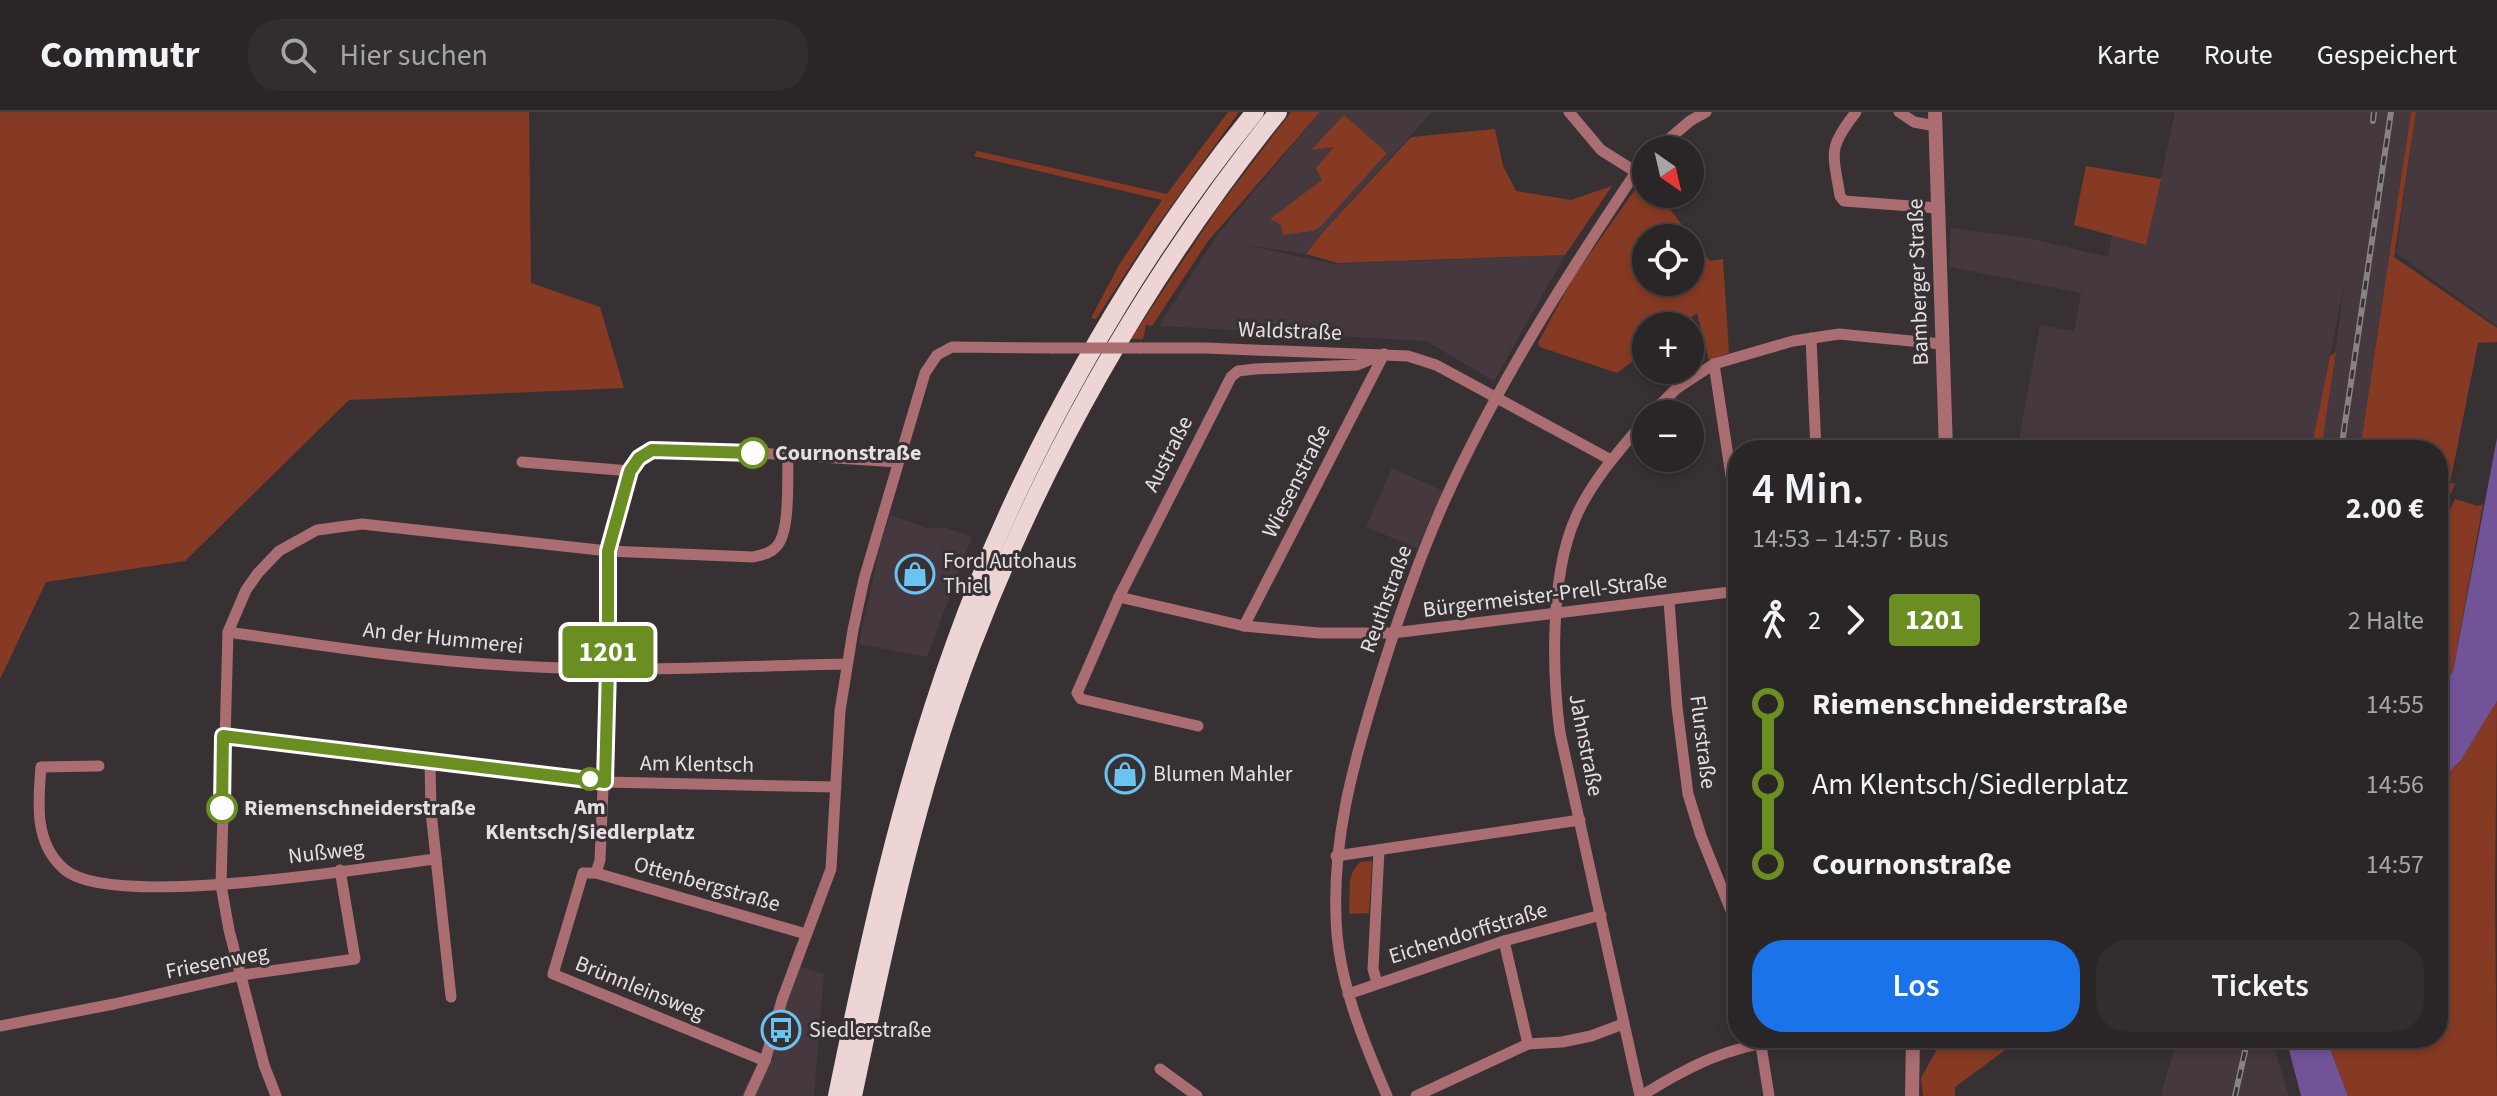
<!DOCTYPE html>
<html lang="de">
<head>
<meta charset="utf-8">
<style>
  :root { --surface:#2a2527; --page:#322d2f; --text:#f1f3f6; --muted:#a5a5a7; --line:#464244; --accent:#1a73e8 }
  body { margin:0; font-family:"Source Sans 3",sans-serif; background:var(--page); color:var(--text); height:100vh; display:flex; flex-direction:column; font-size:30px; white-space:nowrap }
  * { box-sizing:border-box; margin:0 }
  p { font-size:26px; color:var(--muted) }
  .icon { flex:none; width:44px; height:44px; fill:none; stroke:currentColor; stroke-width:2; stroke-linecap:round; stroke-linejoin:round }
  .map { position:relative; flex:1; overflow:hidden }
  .sheet { position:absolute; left:1728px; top:328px; width:720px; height:608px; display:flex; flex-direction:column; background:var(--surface); border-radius:32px; box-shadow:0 4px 12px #0003,0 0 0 2px var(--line) }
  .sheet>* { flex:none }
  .badge { padding:0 16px; border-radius:6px; font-size:28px; line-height:52px }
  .needle { width:52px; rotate:146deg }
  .buttons { position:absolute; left:1632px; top:24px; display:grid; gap:16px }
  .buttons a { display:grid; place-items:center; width:72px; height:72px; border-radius:50%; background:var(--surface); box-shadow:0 4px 12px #0003,0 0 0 2px var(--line); font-size:40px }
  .map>.badge { position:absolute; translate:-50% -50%; box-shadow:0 0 0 4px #fff }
  .legs { display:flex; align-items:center; gap:12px; height:88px; padding:0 24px; font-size:26px }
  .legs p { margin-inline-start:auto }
  .summary { display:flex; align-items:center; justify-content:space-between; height:136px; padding:0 24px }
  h1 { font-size:44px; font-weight:600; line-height:60px }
  .action { display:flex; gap:16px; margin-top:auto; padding:16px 24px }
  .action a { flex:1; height:92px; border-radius:32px; background:var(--accent); color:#fff; font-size:32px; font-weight:600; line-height:92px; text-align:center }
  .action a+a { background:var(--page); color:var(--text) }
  ul { padding:0 24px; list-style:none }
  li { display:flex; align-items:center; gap:28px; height:80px; font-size:30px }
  li i { display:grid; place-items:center; width:12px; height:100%; margin:0 10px; background:currentColor }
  li i::after { content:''; width:20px; height:20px; margin:-10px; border:6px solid; border-radius:50%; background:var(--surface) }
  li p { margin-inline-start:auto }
  li:first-child i { background:linear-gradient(#0000 50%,currentColor 0) }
  li:last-child i { background:linear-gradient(currentColor 50%,#0000 0) }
  header { display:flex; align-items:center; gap:48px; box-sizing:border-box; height:112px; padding:0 40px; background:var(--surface); border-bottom:2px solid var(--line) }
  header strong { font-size:38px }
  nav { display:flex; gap:44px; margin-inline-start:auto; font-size:28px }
  .search { width:560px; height:72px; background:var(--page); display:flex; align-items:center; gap:20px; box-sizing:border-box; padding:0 28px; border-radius:32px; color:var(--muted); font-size:30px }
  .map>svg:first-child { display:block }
</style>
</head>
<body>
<header>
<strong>Commutr</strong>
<div class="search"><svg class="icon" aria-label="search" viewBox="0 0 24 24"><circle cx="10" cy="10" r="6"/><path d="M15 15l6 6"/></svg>Hier suchen</div>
<nav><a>Karte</a><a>Route</a><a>Gespeichert</a></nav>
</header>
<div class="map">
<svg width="2497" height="984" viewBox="0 0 2497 984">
  <rect width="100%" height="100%" fill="#383134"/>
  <g fill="#45383e">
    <polygon points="1320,0 1432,0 1323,120 1306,142 1245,133 1334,152 1565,143 1494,269 1426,229 1159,214 1215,126"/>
    <polygon points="2175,0 2411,0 2360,338 2321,338 2345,169 2311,338 2022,338 2020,322 2040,213 2074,219 2081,181 1949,155 1951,116 2029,126 2108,145 2112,124 2146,133"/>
    <polygon points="2416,0 2497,0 2497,214 2396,141"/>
    <polygon points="1392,356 1443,379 1417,436 1366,415"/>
    <polygon points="890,403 927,416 947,416 972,425 927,545 859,532 880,434"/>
    <polygon points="790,852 824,862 814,984 741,984 762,943"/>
    <polygon points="2178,926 2271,926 2289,984 2163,984 2161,982"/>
  </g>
  <g fill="#873a23" fill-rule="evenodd">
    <polygon points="0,0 529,0 531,171 600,195 624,276 349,288 185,449 46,470 0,567"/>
    <polygon points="1228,0 1239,0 1153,119 1096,207 1091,206 1119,153 1162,88 974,44 977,39 1167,82"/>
    <polygon points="1291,0 1320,0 1208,129 1152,214 1146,213 1143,227 1131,227 1218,96"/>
    <polygon points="2411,0 2416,0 2394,145 2497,216 2497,230 2478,231 2450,371 2455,372 2438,411 2438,338 2360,338"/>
    <polygon points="1344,3 1387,41 1321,114 1313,119 1283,123 1281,113 1270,107 1322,68 1316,56 1334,35 1311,38"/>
    <polygon points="1495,17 1503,54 1516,79 1571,88 1612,74 1565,143 1338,151 1306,142 1323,120 1411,25"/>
    <polygon points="2086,54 2161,67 2146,133 2074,113"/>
    <path d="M1644 65 1646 82H1658L1710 149 1723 147 1729 241 1709 248 1697 201 1680 214H1646V239L1617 261 1540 235 1538 231 1574 164ZM1646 126H1690V170H1646Z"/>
    <polygon points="2336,240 2321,338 2311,338 2330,244"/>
    <polygon points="2455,387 2478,394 2483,392 2453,559 2438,586 2438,422"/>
    <polygon points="2497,589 2495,782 2497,984 2348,984 2326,926 2438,926 2438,671 2461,648"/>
    <polygon points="1372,749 1369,801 1349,802 1350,768 1353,759 1360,750"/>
    <polygon points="1943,926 2012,926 2012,933 1955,975 1955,984 1923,984 1921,966"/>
  </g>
  <g fill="#735398">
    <polygon points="2497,326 2497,589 2461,648 2438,671 2438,586 2453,559"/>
    <polygon points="2286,926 2326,926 2348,984 2301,984"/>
  </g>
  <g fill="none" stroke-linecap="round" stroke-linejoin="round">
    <g stroke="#a96d72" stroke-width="11">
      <polyline points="1569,0 1601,38 1636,60"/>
      <path d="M1856 0C1827 37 1833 40 1840 84L1844 89 1938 96"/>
      <polyline points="1899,0 1914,10 1935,14"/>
      <polyline points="1656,38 1690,9 1706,0"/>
      <polyline points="1811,226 1816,338"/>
      <polyline points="1140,236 1205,236 1408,244 1436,253 1611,348"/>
      <polyline points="1714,252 1738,410"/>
      <polyline points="1651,302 1676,277 1714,252 1793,229 1839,222 1942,232"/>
      <polyline points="522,350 630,359"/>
      <polyline points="1119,485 1244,514 1319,521 1393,521 1738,479"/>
      <polyline points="1669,489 1677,595 1688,682 1701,724 1738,816"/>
      <polyline points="1244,514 1384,242"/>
      <path d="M228 520C324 534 421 549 518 554 627 561 737 554 847 552"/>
      <polyline points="1198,614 1081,587 1077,581 1119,485 1231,265 1238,259 1255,257 1357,253 1384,242"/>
      <polyline points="223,624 605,670 836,675"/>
      <polyline points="430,649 431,700 451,885"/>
      <path d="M99 654 41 655C38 691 34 731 64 757 112 799 367 755 436 747"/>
      <polyline points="1336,744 1580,708"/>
      <polyline points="596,761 806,822"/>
      <polyline points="1504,829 1528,932"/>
      <polyline points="1377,871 1373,857 1379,738"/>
      <polyline points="1348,882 1504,829 1601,803"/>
      <polyline points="0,914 114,892 242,863 355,847 340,758"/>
      <polyline points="1760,927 1769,984"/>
      <polyline points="765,949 553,862 583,761 596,761 600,748 608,556 608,439 630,359 639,346 652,338 757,341 898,350"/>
      <polyline points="1160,957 1197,984"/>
      <path d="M276 984 264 953 229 818 221 773 228 520 246 478 258 461 279 439 317 418 362 412 608 439 753 445C761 443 770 442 776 435 791 421 787 364 788 343"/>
      <polyline points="749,984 765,949 782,888 831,757 840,599 853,518 864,467 925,261 937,243 952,235 1053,236"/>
      <path d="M1387 984C1363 928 1337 866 1336 804 1333 728 1352 657 1374 584 1394 518 1416 453 1444 390 1497 273 1565 166 1636 60L1646 49"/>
      <polyline points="1416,984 1528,932 1562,930 1591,924 1623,912"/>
      <path d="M1640 984 1560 621C1552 560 1550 465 1575 407 1591 369 1620 338 1646 307"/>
      <path d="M1641 984C1694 951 1728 935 1791 926"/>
    </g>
    <g stroke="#a96d72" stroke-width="14">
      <polyline points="1935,0 1946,338"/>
      <polyline points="1912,984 1913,926"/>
    </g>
    <g stroke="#edd4d5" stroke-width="18">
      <path d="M837 984C868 832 901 681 954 534 1020 350 1131 151 1255 0"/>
      <path d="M853 984C885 832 916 679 972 533 1046 340 1149 161 1278 0"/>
    </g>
    <defs>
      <g id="rail">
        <polyline points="2373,9 2374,0"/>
        <polyline points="2341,338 2391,0"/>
        <polyline points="2235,984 2248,926"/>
      </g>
    </defs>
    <use href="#rail" stroke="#888285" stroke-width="6"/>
    <use href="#rail" stroke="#383134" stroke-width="3" stroke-dasharray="9" stroke-linecap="butt"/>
    <polyline stroke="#a96d72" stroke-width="11" points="1053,236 1140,236"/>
  </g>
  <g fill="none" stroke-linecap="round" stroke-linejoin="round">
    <defs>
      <polyline id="line-1" points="222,696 223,624 605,670 608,556 608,439 630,359 639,346 652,338 753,341"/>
    </defs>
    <use href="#line-1" stroke="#fff" stroke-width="18"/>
    <use href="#line-1" stroke="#6b8e23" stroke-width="12"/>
  </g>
  <defs>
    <symbol id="shop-ring" viewBox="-11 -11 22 22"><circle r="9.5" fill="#383134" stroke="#6bc3f2" stroke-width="1.5"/><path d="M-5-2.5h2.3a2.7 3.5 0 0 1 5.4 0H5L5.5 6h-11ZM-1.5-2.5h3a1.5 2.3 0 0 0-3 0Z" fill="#6bc3f2"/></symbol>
    <symbol id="bus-ring" viewBox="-11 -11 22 22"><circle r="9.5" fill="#383134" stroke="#6bc3f2" stroke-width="1.5"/><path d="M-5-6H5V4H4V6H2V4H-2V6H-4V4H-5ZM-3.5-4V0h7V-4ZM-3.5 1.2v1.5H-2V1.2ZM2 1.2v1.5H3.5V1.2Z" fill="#6bc3f2"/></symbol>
  </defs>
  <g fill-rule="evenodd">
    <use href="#shop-ring" x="893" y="440" width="44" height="44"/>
    <use href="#shop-ring" x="1103" y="640" width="44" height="44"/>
    <use href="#bus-ring" x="759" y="896" width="44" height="44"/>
  </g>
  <g fill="#fff" stroke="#6b8e23" stroke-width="4">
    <circle cx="753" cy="341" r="14"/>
    <circle cx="590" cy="667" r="10"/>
    <circle cx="222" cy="696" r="14"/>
  </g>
  <g text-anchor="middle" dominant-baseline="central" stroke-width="6" stroke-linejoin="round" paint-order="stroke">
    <g font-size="22" fill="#e4e0e2" stroke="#383134">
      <text transform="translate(1918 170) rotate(-92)">Bamberger Straße</text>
      <text transform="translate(1290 219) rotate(2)">Waldstraße</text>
      <text transform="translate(1168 342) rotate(-63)">Austraße</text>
      <text transform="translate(1296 369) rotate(-63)">Wiesenstraße</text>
      <text transform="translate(1545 483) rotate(-7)">Bürgermeister-Prell-Straße</text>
      <text transform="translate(1386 487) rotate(-70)">Reuthstraße</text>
      <text transform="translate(443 526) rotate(6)">An der Hummerei</text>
      <text transform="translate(1703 630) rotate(83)">Flurstraße</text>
      <text transform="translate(1586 633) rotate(79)">Jahnstraße</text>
      <text transform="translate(697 652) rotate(1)">Am Klentsch</text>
      <text transform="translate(326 740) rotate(-7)">Nußweg</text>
      <text transform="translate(707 772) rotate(16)">Ottenbergstraße</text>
      <text transform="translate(1468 821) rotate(-17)">Eichendorffstraße</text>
      <text transform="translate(217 850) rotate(-11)">Friesenweg</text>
      <text transform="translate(640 876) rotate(22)">Brünnleinsweg</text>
    </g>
    <g font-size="22" font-weight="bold" fill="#e4e0e2" stroke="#383134" text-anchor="start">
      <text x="775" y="341">Cournonstraße</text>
      <text x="590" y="695" text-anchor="middle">Am<tspan x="590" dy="25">Klentsch/Siedlerplatz</tspan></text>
      <text x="244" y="696">Riemenschneiderstraße</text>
    </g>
    <g font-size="22" fill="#e4e0e2" stroke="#383134" text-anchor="start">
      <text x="943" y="449">Ford Autohaus<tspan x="943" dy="25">Thiel</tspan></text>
      <text x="1153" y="662">Blumen Mahler</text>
      <text x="809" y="918">Siedlerstraße</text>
    </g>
  </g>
</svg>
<div class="buttons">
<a><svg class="needle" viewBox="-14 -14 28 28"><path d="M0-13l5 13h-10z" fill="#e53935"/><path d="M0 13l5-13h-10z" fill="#a5a5a7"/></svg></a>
<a><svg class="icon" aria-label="locate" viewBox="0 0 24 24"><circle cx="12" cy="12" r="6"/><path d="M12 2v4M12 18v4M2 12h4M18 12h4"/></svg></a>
<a>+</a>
<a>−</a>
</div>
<b class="badge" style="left:608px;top:540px;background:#6b8e23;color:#fff">1201</b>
<section class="sheet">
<div class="summary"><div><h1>4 Min.</h1><p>14:53 – 14:57 · Bus</p></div><b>2.00 €</b></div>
<div class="legs"><svg class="icon" aria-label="walk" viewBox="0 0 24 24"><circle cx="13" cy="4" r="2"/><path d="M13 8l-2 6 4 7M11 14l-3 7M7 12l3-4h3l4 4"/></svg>2<svg class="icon" aria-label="forward" viewBox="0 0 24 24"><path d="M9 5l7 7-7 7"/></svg><b class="badge" style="background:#6b8e23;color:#fff">1201</b><p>2 Halte</p></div>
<ul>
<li><i style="color:#6b8e23"></i><b>Riemenschneiderstraße</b><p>14:55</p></li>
<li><i style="color:#6b8e23"></i><span>Am Klentsch/Siedlerplatz</span><p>14:56</p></li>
<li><i style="color:#6b8e23"></i><b>Cournonstraße</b><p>14:57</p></li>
</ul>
<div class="action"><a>Los</a><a>Tickets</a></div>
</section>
</div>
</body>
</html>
